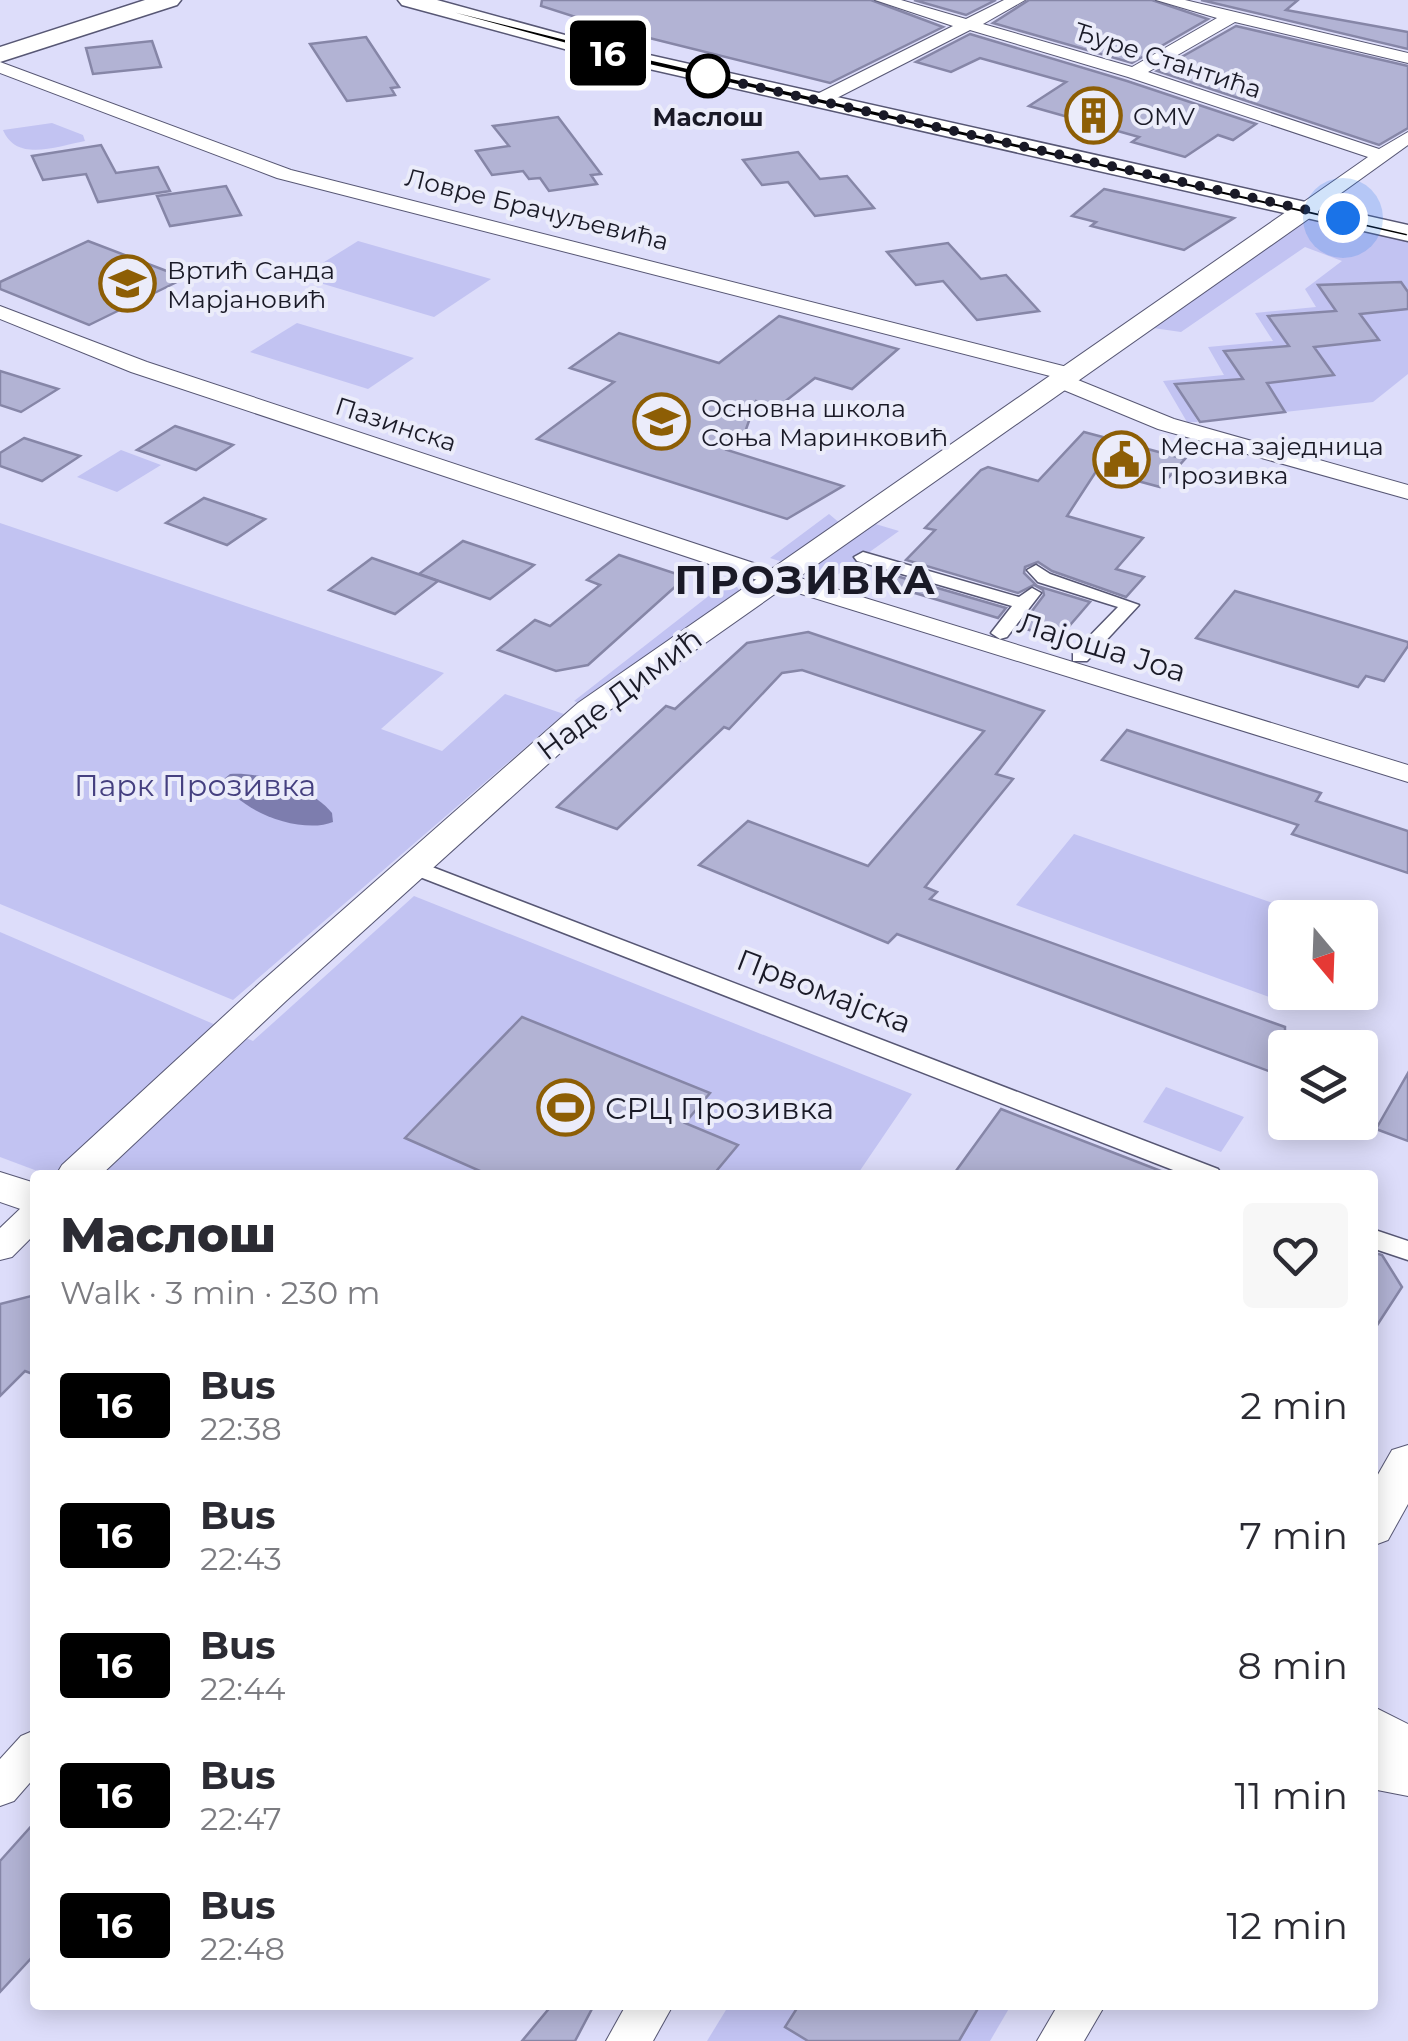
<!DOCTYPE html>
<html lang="en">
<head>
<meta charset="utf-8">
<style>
  :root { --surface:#fff; --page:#f7f7f7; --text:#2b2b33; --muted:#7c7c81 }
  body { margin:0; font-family:Montserrat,sans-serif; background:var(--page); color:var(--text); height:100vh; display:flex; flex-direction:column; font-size:38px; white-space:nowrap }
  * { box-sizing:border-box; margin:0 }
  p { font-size:32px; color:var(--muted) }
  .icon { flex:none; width:55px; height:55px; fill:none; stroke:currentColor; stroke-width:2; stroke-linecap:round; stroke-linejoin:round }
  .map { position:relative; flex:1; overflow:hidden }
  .details { position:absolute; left:30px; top:1170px; width:1348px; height:840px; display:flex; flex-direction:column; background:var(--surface); border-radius:10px; box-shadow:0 5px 25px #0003 }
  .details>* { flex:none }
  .badge { padding:0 20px; border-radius:8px; font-size:35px; line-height:65px }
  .needle { width:65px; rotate:161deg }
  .controls { position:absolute; left:1268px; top:900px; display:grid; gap:20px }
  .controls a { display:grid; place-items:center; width:110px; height:110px; border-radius:10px; background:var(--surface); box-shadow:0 5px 25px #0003; font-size:50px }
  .you { position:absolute; width:50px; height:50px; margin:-25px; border:8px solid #fff; border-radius:50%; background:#1a73e8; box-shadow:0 0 0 15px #1a73e833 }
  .map>.badge { position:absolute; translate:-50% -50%; box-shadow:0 0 0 5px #fff }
  .round { display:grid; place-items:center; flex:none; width:105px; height:105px; border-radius:10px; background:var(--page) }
  .head { display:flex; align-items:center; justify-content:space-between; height:170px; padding:0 30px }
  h1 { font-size:48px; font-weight:800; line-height:75px }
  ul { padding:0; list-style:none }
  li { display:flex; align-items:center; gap:30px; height:130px; padding:0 30px }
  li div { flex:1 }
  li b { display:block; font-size:38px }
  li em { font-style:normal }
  li .badge { min-width:110px; font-weight:700; text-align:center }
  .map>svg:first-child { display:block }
</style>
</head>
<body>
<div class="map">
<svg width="1408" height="2041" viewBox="0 0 1408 2041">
  <rect width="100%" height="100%" fill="#ddddfa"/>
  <g fill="#c2c3f2">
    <path d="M52 123 83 135 85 141C57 146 17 163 3 130Z"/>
    <polygon points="1305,210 1408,233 1408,292 1400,282 1319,285 1326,296 1336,302 1329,303 1338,314 1292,349 1225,351 1234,366 1245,365 1238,371 1245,383 1176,384 1184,400 1195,399 1189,406 1198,422 1187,422 1163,381 1224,375 1208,347 1273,341 1255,313 1316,307 1305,289 1342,261 1305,247 1181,332 1139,326"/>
    <polygon points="358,241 491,279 434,317 300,277"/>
    <polygon points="1408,309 1408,374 1373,402 1285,412 1267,383 1333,375 1314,347 1378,340 1360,314"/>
    <polygon points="297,323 414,358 368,389 250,352"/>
    <polygon points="121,450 161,465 117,492 77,477"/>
    <polygon points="829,514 847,529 862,520 899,531 833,578 770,558"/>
    <polygon points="0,523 444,673 381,729 442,751 505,694 564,714 233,1000 0,904"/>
    <polygon points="724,584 737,587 741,593 584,705 574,701"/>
    <polygon points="1074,834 1313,917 1285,918 1285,979 1272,998 1016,905"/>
    <polygon points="414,896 912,1094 857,1175 48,1175 0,1157 0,932 253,1041"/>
    <polygon points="1166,1087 1244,1117 1221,1152 1143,1122"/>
    <polygon points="729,2005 1011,2005 990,2041 707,2041"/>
  </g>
  <path fill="#7d7dae" d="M230 774C264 772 310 787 332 813L333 822C302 835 235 811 224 779Z"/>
  <g fill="#b2b3d4" stroke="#8686a7" stroke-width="2.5">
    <polygon points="542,0 871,0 943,27 830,83 613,29 541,6"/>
    <polygon points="914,0 996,0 966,15"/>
    <polygon points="1029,0 1152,0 1208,19 1132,63 993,23"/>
    <polygon points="1201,0 1298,0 1286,10 1408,32 1408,49"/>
    <polygon points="1236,26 1408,66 1408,128 1379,145 1157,71"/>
    <polygon points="970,34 1127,81 1256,124 1233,140 1218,135 1185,157 1132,142 1139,137 1029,106 1066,82 980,58 951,72 916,62"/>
    <polygon points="366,37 399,87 391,88 395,95 347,101 310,44"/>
    <polygon points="152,41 161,67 93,74 86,48"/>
    <polygon points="558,117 601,174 591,175 597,184 549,191 540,178 529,179 523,171 492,175 476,151 509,146 493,126"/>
    <polygon points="101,145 116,173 158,167 170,191 98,202 86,174 43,180 32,156"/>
    <polygon points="798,152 820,179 847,176 874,208 815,216 788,182 762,185 743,160"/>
    <polygon points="226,186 241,215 170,226 157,196"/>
    <polygon points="1104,189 1154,200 1234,218 1184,250 1091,226 1096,222 1072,216"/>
    <polygon points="88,241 185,278 89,325 0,289 0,282"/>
    <polygon points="948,243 981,279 1006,275 1039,311 977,320 943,281 916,285 887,252"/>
    <polygon points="1401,282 1408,292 1408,309 1360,314 1379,340 1314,347 1334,375 1267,383 1285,412 1200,422 1175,384 1243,379 1224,351 1289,346 1268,316 1336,311 1318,285"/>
    <polygon points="779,316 898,349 852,389 815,378 778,407 756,401 744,435 727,450 843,486 787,519 537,439 614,382 570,368 619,333 719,363"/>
    <polygon points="0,371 58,389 21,412 0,405"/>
    <polygon points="175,426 233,445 196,470 137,450"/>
    <polygon points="1084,432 1185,459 1160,487 1097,470 1067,516 1143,538 1116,569 1144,577 1126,597 1052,571 1038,562 1025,567 1024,573 1037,586 1090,602 1058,639 1020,627 1044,595 1043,590 1034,585 1018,593 906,560 935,530 925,528 981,470 988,467 1038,481"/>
    <polygon points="24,438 80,456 42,481 0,466 0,453"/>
    <polygon points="204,498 265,519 227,545 166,523"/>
    <polygon points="463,541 534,565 490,599 419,574"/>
    <polygon points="619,555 686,577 588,665 556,671 498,650 535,620 550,626 600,585 587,580"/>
    <polygon points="372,558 438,581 395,614 329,590"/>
    <polygon points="893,575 1006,608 998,618 885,584"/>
    <polygon points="1235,591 1408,642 1408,646 1384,681 1366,676 1358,687 1196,638"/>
    <polygon points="808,632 1044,711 996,774 1013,779 925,887 937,892 930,899 1285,1027 1285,1077 897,934 888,943 699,865 748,821 868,866 984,731 802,670 782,673 729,729 724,727 617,829 557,807 666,706 675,709 747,643"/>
    <polygon points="1127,730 1321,793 1316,801 1408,831 1408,873 1292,834 1298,825 1102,760"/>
    <polygon points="522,1017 710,1093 685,1123 738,1145 713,1175 489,1175 405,1138"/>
    <polygon points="1408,1073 1408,1141 1376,1129"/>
    <polygon points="1001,1109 1166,1173 1165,1175 953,1175"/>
    <polygon points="1372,1252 1382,1255 1402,1287 1372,1333"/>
    <polygon points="35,1295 35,1375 25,1371 0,1396 0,1304"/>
    <polygon points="35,1822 35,1954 0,1992 0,1861"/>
    <polygon points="552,2005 594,2005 575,2041 522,2041"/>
    <polygon points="799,2005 980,2005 959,2041 808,2041 785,2027"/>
  </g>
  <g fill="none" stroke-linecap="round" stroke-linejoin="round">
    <defs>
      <g id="pedestrian">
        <polygon points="863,552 1019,597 1032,588 1041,593 1007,637 1000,639 991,633 1012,606 857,561 854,557"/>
        <polygon points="1036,565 1050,574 1139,605 1087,661 1073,661 1073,653 1118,607 1038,582 1027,570"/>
        <polygon points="414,860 1218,1169 1222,1175 1186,1175 407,872 404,867"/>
        <polygon points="1372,1229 1408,1241 1408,1260 1372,1248"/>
      </g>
      <g id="minor">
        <polygon points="875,0 901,0 966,19 1004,0 1025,0 983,24 1132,67 1217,18 1156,0 1185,0 1408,53 1408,63 1235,22 1148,72 1379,149 1408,132 1408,145 1312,214 1298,214 1298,206 1368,157 1128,77 970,30 823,105 811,105 811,97 953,26"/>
        <polygon points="0,62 291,170 1079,370 1082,375 1078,380 1174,419 1408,485 1408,499 1158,429 1054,386 1054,377 277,178 0,73"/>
        <polygon points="0,306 147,362 787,574 1408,765 1408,782 769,584 131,372 0,319"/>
        <polygon points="35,1202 35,1234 12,1257 0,1260 0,1228 23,1206"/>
        <polygon points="35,1730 35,1777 14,1801 0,1806 0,1759 21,1736"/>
        <polygon points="626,2005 673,2005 653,2041 606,2041"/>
        <polygon points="1058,2005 1105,2005 1084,2041 1037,2041"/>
      </g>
      <g id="tertiary">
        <polygon points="1305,203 1314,205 1317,210 1314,215 600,717 287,1000 101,1175 56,1175 62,1165 261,982 578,703 1296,205"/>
        <polygon points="0,1172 35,1183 35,1214 0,1202"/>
        <polygon points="1408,1445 1408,1504 1388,1540 1372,1546 1372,1485 1392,1450"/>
        <polygon points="1372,1706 1408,1724 1408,1796 1372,1789"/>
      </g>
      <g id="secondary">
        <polygon points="145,0 181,0 177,5 0,62 0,47"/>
        <polygon points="398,0 437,0 587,41 1408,225 1408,241 583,54 402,5"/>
      </g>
    </defs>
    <use href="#pedestrian" stroke="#575774" stroke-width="3"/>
    <use href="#minor" stroke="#575774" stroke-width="2"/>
    <use href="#tertiary" stroke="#575774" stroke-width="2"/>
    <use href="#secondary" stroke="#575774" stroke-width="3"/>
    <use href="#pedestrian" fill="#fff" fill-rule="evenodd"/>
    <use href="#minor" fill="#fff" fill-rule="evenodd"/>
    <use href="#tertiary" fill="#fff" fill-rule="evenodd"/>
    <use href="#secondary" fill="#fff" fill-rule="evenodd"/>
  </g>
  <polygon fill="#000" stroke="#fff" stroke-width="2.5" points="404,0 410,0 619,52 1408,233 1408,237 617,58"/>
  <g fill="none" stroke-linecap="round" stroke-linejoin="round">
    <polyline stroke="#1a1a27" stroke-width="10" stroke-dasharray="0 18" points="708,76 1343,218"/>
  </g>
  <defs>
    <symbol id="building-ring" viewBox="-11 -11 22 22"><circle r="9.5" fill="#ebecfa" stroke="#8d5e05" stroke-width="1.5"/><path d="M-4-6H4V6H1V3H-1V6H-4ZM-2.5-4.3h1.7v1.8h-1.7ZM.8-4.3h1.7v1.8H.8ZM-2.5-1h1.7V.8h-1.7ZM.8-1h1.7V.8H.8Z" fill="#8d5e05"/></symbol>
    <symbol id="school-ring" viewBox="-11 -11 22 22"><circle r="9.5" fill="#ebecfa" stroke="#8d5e05" stroke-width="1.5"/><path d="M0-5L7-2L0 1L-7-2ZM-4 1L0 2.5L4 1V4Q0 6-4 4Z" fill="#8d5e05"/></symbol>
    <symbol id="civic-ring" viewBox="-11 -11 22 22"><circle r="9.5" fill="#ebecfa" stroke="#8d5e05" stroke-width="1.5"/><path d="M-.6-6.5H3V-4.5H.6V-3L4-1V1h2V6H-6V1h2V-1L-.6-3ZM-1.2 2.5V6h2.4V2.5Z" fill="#8d5e05"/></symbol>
    <symbol id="stadium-ring" viewBox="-11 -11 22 22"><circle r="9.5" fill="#ebecfa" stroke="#8d5e05" stroke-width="1.5"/><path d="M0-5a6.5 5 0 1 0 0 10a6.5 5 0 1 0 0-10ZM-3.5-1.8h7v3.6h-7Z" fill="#8d5e05"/></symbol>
  </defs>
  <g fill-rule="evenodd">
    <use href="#building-ring" x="1062" y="84" width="63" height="63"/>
    <use href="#school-ring" x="96" y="252" width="63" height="63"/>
    <use href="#school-ring" x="630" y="390" width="63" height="63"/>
    <use href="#civic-ring" x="1090" y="428" width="63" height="63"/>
    <use href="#stadium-ring" x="534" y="1076" width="63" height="63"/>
  </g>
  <circle fill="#fff" stroke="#000" stroke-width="5" cx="708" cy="76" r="20"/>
  <g text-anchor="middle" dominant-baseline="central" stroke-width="8" stroke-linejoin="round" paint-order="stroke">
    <g font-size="25" fill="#1a1a27" stroke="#ebecfa">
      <text transform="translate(1168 60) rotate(18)">Ђуре Стантића</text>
      <text transform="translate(537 209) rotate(14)">Ловре Брачуљевића</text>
      <text transform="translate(396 424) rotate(18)">Пазинска</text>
    </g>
    <g font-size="25" fill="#1a1a27" stroke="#ebecfa" text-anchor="start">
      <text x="1133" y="116">OMV</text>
      <text x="167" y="270">Вртић Санда<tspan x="167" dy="29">Марјановић</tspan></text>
      <text x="701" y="408">Основна школа<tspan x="701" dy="29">Соња Маринковић</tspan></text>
      <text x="1160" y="446">Месна заједница<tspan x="1160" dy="29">Прозивка</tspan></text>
    </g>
    <g font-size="25" font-weight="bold" fill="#1a1a27" stroke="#ebecfa">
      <text x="708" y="117">Маслош</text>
    </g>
    <g font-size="30" fill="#1a1a27" stroke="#ebecfa">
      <text transform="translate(1102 647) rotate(17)">Лајоша Јоа</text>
      <text transform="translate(619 694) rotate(-37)">Наде Димић</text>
      <text transform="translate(824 991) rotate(21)">Првомајска</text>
    </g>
    <g font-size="30" fill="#454080" stroke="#ebecfa">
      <text x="195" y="785">Парк Прозивка</text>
    </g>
    <g font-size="30" fill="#1a1a27" stroke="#ebecfa" text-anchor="start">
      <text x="605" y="1108">СРЦ Прозивка</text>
    </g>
    <g font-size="40" font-weight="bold" letter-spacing="2.5" fill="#1a1a27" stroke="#ebecfa">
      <text x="806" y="579">ПРОЗИВКА</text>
    </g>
  </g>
</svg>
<div class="controls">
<a><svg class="needle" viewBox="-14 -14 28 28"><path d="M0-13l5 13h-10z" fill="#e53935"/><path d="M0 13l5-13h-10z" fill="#7c7c81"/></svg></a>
<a><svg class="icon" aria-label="layers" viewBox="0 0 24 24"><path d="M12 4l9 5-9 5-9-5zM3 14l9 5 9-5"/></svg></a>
</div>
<div class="you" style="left:1343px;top:218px"></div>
<b class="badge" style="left:608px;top:53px;background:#000;color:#fff">16</b>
<section class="details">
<div class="head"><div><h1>Маслош</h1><p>Walk · 3 min · 230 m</p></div><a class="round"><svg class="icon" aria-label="heart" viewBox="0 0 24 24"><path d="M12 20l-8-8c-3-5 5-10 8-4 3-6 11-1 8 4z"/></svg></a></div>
<ul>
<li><span class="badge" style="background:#000;color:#fff">16</span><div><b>Bus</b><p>22:38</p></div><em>2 min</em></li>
<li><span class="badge" style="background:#000;color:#fff">16</span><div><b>Bus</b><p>22:43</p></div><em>7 min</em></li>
<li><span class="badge" style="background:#000;color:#fff">16</span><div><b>Bus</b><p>22:44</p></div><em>8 min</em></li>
<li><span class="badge" style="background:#000;color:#fff">16</span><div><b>Bus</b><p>22:47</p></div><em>11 min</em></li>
<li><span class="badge" style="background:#000;color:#fff">16</span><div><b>Bus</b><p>22:48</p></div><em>12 min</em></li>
</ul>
</section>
</div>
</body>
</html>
